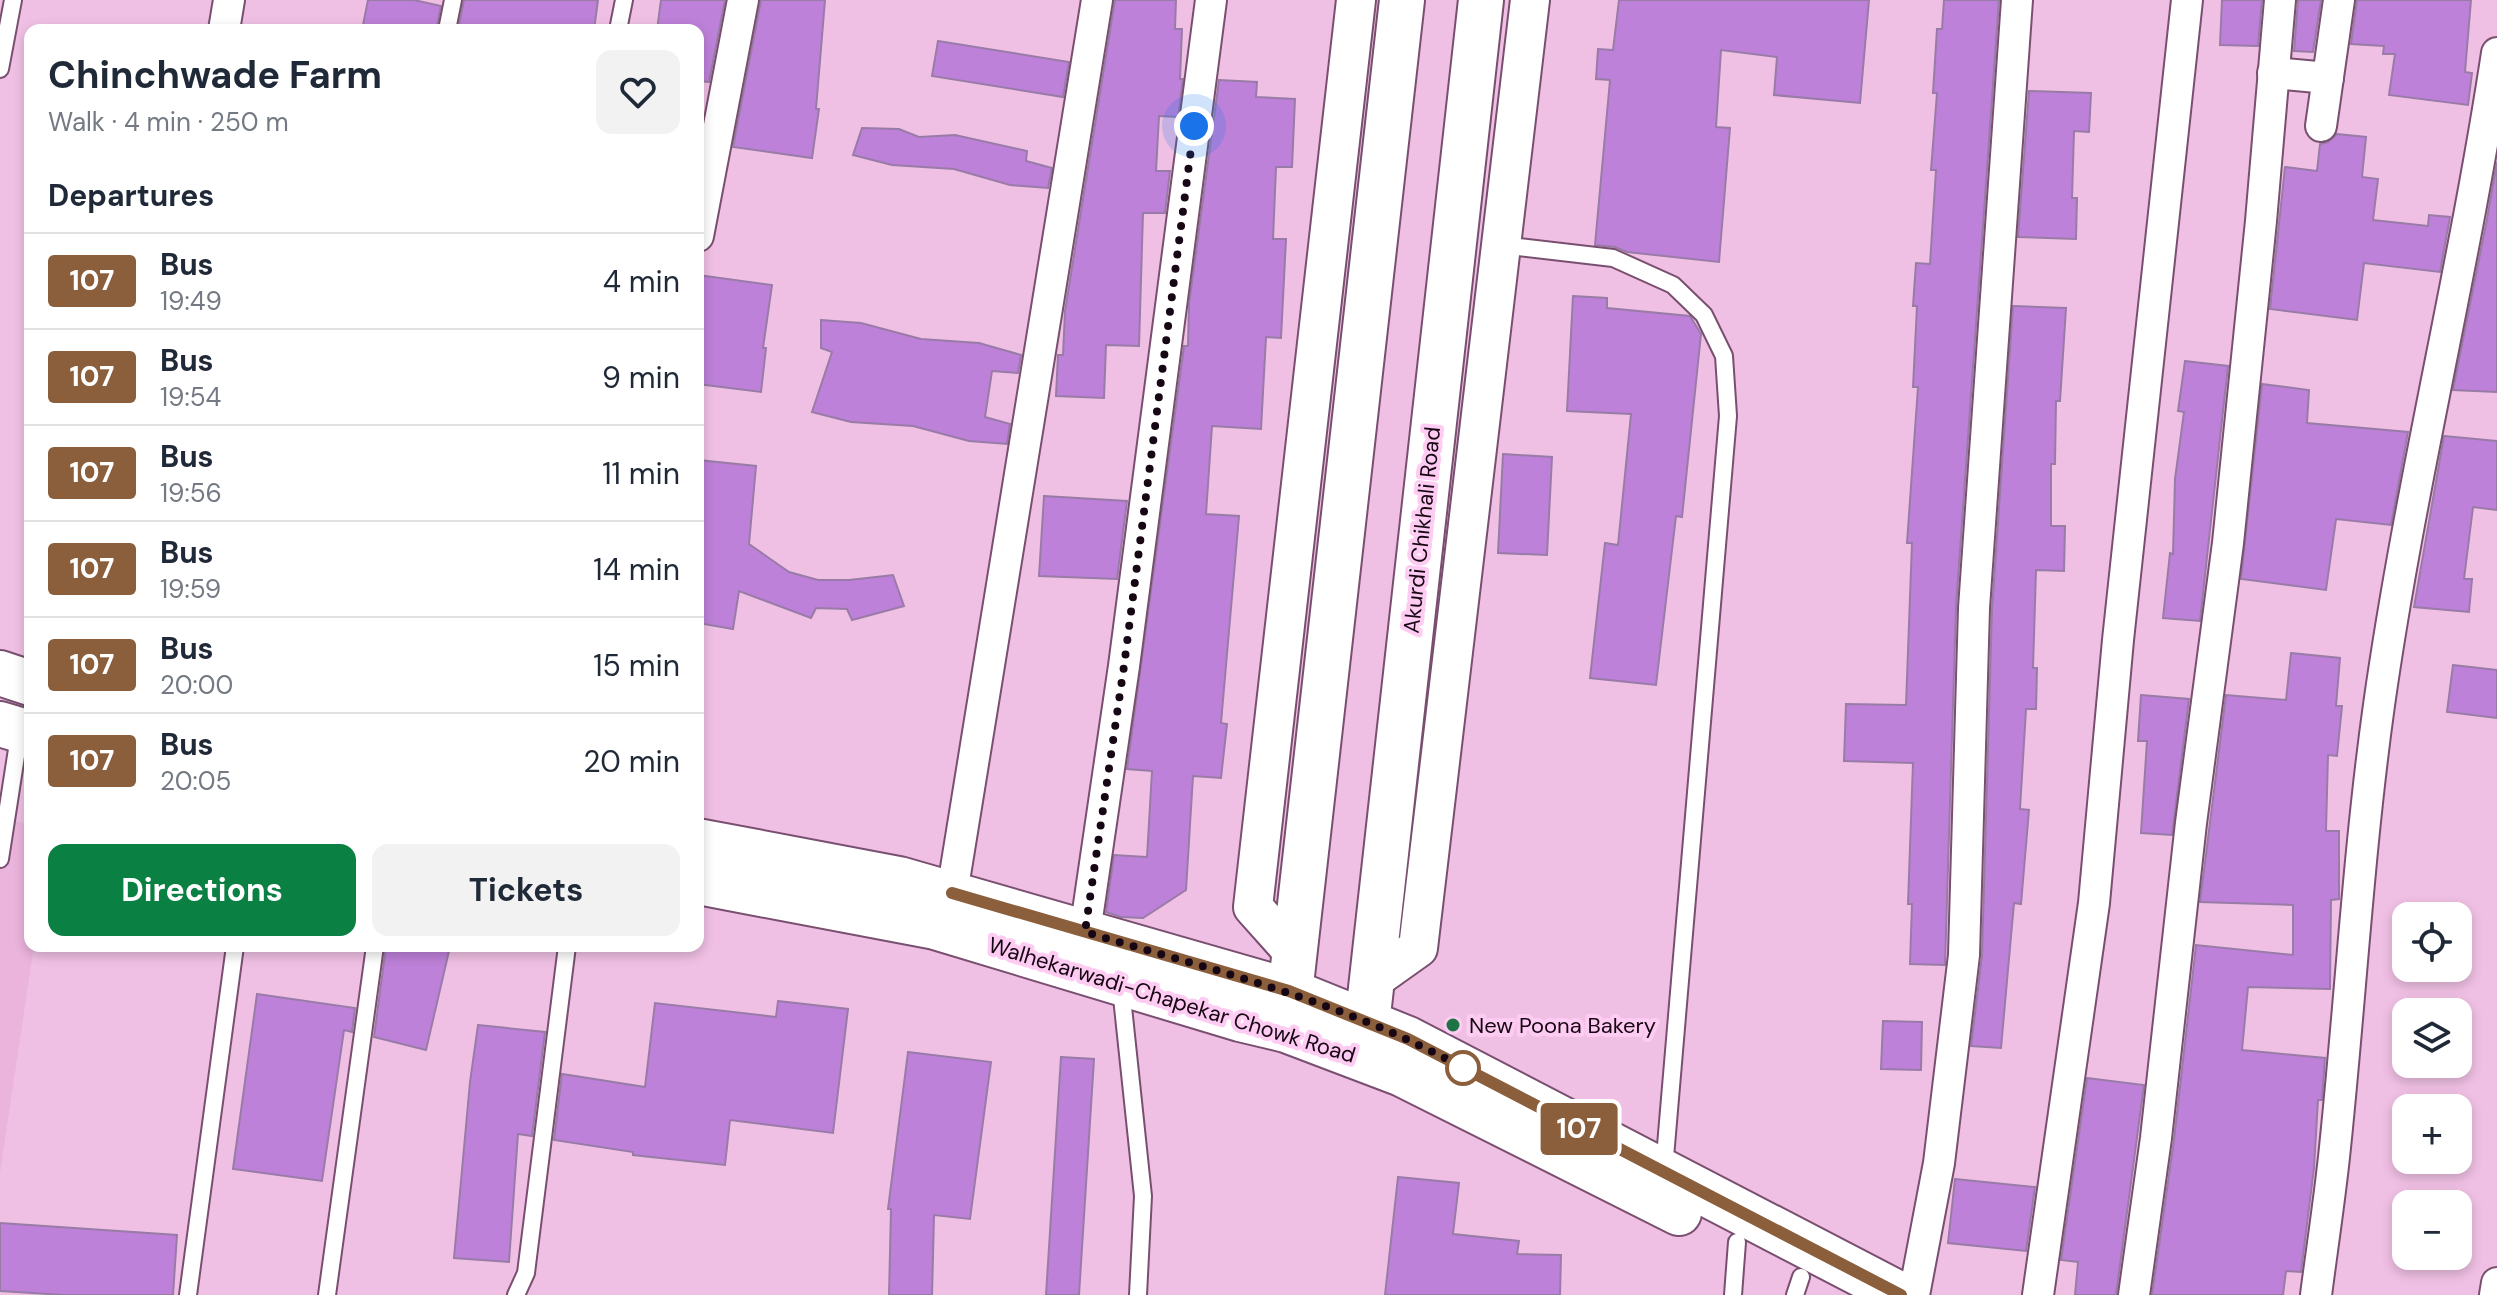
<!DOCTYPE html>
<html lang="en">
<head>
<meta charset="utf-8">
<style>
  :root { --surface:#fff; --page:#f2f2f3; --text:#1f2937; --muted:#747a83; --line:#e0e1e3; --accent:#0b8043 }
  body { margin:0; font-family:"DM Sans",sans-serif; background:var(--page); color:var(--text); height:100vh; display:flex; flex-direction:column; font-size:30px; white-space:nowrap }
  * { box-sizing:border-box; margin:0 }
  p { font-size:26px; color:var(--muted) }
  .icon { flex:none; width:44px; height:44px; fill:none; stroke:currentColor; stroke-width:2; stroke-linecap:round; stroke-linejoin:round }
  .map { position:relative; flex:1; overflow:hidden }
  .details { position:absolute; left:24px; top:24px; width:680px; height:928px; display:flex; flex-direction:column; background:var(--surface); border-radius:16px; box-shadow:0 4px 12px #0003 }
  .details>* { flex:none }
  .badge { padding:0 16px; border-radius:6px; font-size:28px; line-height:52px }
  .controls { position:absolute; left:2392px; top:902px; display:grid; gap:16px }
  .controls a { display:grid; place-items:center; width:80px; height:80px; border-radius:16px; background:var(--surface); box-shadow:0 4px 12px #0003; font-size:40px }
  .you { position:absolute; width:40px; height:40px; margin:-20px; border:6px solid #fff; border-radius:50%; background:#1a73e8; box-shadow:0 0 0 12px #1a73e833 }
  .map>.badge { position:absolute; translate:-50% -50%; box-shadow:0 0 0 4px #fff }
  h2 { padding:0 24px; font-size:30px; line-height:72px }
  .round { display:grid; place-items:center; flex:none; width:84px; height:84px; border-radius:16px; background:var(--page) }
  .overview { display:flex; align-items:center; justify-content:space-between; height:136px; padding:0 24px }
  h1 { font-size:38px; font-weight:700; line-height:60px }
  .action { display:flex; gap:16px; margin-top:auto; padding:16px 24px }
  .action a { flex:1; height:92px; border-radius:16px; background:var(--accent); color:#fff; font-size:32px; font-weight:700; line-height:92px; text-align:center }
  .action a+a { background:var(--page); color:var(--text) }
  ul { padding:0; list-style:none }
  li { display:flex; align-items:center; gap:24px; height:96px; padding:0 24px; border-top:2px solid var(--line) }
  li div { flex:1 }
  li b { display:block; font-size:30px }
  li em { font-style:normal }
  li .badge { min-width:88px; font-weight:700; text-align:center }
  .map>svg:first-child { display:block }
</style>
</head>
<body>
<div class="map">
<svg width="2497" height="1295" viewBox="0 0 2497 1295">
  <rect width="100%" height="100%" fill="#f0c0e4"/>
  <polygon fill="#ebb4dd" points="0,817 30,825 30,946 34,946 0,1173"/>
  <g fill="#be81d9" stroke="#997ba7" stroke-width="2">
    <polygon points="368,0 414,0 441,6 436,30 362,30"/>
    <polygon points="464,0 598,0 594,30 458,30"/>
    <polygon points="661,0 725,0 709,82 698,81 698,30 657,30"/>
    <polygon points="761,0 825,0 816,109 819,109 812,158 733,147"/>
    <polygon points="1115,0 1176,0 1175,29 1182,29 1180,79 1183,79 1178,117 1159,116 1156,171 1170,171 1165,213 1143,213 1139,346 1106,345 1104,398 1056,396 1058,355 1063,355 1065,311"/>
    <polygon points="1619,0 1869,0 1860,103 1774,95 1777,57 1721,50 1716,127 1730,128 1719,262 1627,252 1615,247 1595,245 1610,80 1596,79 1598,49 1613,50"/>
    <polygon points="1944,0 1999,0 1956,607 1945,965 1910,964 1912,904 1908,904 1913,763 1844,761 1846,704 1906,705 1912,543 1907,543 1918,387 1913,387 1917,306 1913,306 1916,263 1930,264 1936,170 1931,170 1937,93 1933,93 1937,29 1942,29"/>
    <polygon points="2222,0 2262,0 2258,46 2220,45"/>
    <polygon points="2298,0 2321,0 2313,52 2294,51"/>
    <polygon points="2357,0 2471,0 2465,72 2472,73 2468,105 2389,95 2395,54 2383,54 2384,46 2351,44"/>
    <polygon points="938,41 1069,62 1063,97 932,76"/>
    <polygon points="1219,80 1257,82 1256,97 1295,99 1292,167 1276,167 1273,239 1286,239 1281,338 1266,337 1261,429 1212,426 1206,514 1239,516 1221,723 1227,724 1221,778 1193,776 1186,890 1143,918 1121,917 1106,912 1114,855 1147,857 1152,771 1127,769 1184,346 1188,346 1189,304"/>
    <polygon points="2029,91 2091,93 2089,132 2074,131 2072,198 2077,198 2076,239 2018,237"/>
    <polygon points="862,128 899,129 919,137 955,135 1027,151 1026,161 1052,168 1048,188 1010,185 954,169 892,165 853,155"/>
    <polygon points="2337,134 2366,137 2362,177 2378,179 2373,220 2428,226 2429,215 2450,217 2440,272 2364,263 2357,320 2270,309 2285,167 2317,171 2320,144 2328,142"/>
    <polygon points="2497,162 2497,392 2453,390 2487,219"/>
    <polygon points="698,275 772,285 763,348 766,348 761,392 698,384"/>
    <polygon points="1573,296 1607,298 1607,308 1690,316 1701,334 1682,517 1676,516 1656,685 1590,678 1605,543 1618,545 1631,414 1567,411"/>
    <polygon points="2013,306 2066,308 2060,401 2056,401 2055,464 2051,464 2051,526 2065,526 2064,571 2036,570 2033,668 2037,668 2036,709 2026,709 2020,809 2029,810 2021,904 2014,903 2001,1048 1971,1046 1982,956 1992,609"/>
    <polygon points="821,320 861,323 921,339 979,343 1021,355 1018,373 992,371 985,417 1010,424 1007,444 969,441 913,426 851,422 812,412 832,352 821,348"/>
    <polygon points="2185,361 2228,366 2200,621 2163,618 2170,553 2173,554 2175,479 2184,412 2178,411"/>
    <polygon points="2262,384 2309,390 2307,423 2408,432 2391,525 2336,519 2326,590 2241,579"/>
    <polygon points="2444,436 2497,441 2497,510 2473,507 2464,579 2472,579 2469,612 2414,607"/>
    <polygon points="1503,454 1552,457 1547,555 1498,553"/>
    <polygon points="698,460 756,466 749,544 789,572 818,580 849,580 893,575 904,606 852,620 847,609 816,608 811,618 739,591 733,629 698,623"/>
    <polygon points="1044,496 1127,501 1117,579 1039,576"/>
    <polygon points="2291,653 2340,658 2336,706 2342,706 2337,756 2328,755 2326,831 2339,831 2339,899 2331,900 2330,989 2248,987 2242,1050 2325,1058 2322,1100 2318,1100 2314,1168 2301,1272 2286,1271 2283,1295 2152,1295 2174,1140 2196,945 2293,955 2293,905 2200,902 2226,695 2286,700"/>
    <polygon points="2453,665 2497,670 2497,718 2447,712"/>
    <polygon points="2141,695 2189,699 2172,835 2141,833 2147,741 2138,741"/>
    <polygon points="386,946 423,946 449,951 426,1050 374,1037"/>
    <polygon points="257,994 355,1008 352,1032 344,1030 322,1181 233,1169"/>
    <polygon points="778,1001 848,1009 833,1133 730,1120 725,1165 633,1155 633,1152 554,1140 562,1074 645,1087 655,1003 776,1017"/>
    <polygon points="1883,1021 1922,1022 1921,1070 1881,1069"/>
    <polygon points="478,1025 545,1032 532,1136 518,1134 509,1262 454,1258 470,1082"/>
    <polygon points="908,1052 991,1062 970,1219 934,1215 932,1295 889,1295 891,1209 888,1209"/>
    <polygon points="1061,1057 1094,1059 1079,1295 1046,1295"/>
    <polygon points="2087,1078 2144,1085 2116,1295 2075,1295 2078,1262 2061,1260"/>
    <polygon points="1398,1177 1459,1183 1453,1234 1519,1241 1517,1254 1561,1255 1560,1295 1385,1295"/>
    <polygon points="1955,1179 2035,1187 2026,1251 1948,1243"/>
    <polygon points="0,1223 177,1235 173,1295 64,1295 0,1291"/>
  </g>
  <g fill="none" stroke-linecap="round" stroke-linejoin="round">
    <defs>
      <g id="service">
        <polyline points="447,30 453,0"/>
        <polyline points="618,30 624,0"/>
        <polyline points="0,69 13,0"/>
        <polyline points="1501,245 1613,258 1673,285 1704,315 1724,356 1728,416 1664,1169"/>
        <polyline points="0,859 20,730"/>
        <polyline points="1121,988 1143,1196 1138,1295"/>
        <polyline points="188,1295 235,946"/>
        <polyline points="327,1295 375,946"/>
        <polyline points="516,1295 526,1273 567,946"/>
        <polyline points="1733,1295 1737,1242"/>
        <polyline points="1795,1295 1801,1277"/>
      </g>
      <g id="minor">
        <polyline points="224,30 229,0"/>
        <polyline points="2273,73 2328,78"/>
        <polyline points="2321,126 2339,0"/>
        <polyline points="698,236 743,0"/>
        <polyline points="952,893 1097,0"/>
        <polyline points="1085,932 1124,666 1211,0"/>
        <polyline points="1914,1295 1939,1163 1964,955 1974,608 2017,0"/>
        <polyline points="2038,1295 2094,903 2118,640 2187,0"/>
        <polyline points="2134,1295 2156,1138 2191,823 2228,543 2261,221 2280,0"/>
        <path d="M2316 1295C2322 1249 2329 1203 2334 1157 2350 1007 2358 855 2379 705 2410 486 2464 271 2497 53"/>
        <polyline points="2495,1295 2497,1283"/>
      </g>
      <g id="tertiary">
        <polyline points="1294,953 1253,907 1356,0"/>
        <polyline points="1373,980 1418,948 1530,0"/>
      </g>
      <g id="primary">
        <polyline points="0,673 30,683"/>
        <polyline points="0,724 30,733"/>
        <polyline points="698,841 899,879 1289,991 1408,1039 1901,1295"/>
        <polyline points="698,882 935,927 1240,1019 1286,1030 1402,1074 1679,1213"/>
        <polyline points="1287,1020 1402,0"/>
        <polyline points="1364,1051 1481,0"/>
      </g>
    </defs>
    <use href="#service" stroke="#794f70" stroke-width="20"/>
    <use href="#minor" stroke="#794f70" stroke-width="34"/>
    <use href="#tertiary" stroke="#794f70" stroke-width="42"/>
    <use href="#primary" stroke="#794f70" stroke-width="48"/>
    <use href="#service" stroke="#fff" stroke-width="16"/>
    <use href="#minor" stroke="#fff" stroke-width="30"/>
    <use href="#tertiary" stroke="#fff" stroke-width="38"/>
    <use href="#primary" stroke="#fff" stroke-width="44"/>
  </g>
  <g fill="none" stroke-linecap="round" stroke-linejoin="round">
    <defs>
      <polyline id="line" points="952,893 1289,991 1408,1039 1901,1295"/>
    </defs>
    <use href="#line" stroke="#fff" stroke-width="18"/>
    <use href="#line" stroke="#8b5e3c" stroke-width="12"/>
    <path stroke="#170714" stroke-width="8" stroke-dasharray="0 14.4" d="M1194 126 1124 666 1085 932C1213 970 1345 1002 1463 1068"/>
  </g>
  <circle fill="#1e7345" stroke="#feccf2" stroke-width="3" cx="1453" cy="1025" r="8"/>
  <circle fill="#fff" stroke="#8b5e3c" stroke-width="4" cx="1463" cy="1068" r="16"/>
  <g text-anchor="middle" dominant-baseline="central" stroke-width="8" stroke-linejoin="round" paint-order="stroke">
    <g font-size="22" fill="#170714" stroke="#feccf2">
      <text transform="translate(1422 530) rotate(-84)">Akurdi Chikhali Road</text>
      <text transform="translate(1172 1000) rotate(17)">Walhekarwadi-Chapekar Chowk Road</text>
    </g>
    <g font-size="22" fill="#170714" stroke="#feccf2" text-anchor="start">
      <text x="1469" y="1025">New Poona Bakery</text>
    </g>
  </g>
</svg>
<div class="controls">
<a><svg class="icon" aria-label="locate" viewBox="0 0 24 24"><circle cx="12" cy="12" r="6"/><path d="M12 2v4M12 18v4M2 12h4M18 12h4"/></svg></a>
<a><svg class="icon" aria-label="layers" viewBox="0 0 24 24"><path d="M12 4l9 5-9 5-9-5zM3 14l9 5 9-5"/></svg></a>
<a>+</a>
<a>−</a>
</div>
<div class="you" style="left:1194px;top:126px"></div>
<b class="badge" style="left:1579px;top:1129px;background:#8b5e3c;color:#fff">107</b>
<section class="details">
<div class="overview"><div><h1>Chinchwade Farm</h1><p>Walk · 4 min · 250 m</p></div><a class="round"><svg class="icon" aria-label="heart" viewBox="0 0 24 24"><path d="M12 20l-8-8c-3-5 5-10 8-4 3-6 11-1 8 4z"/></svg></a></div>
<h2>Departures</h2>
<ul>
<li><span class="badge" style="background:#8b5e3c;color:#fff">107</span><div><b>Bus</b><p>19:49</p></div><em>4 min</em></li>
<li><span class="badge" style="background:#8b5e3c;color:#fff">107</span><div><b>Bus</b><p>19:54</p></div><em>9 min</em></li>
<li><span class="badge" style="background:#8b5e3c;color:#fff">107</span><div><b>Bus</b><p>19:56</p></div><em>11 min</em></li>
<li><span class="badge" style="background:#8b5e3c;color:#fff">107</span><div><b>Bus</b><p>19:59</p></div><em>14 min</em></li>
<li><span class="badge" style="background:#8b5e3c;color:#fff">107</span><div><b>Bus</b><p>20:00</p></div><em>15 min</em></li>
<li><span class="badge" style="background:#8b5e3c;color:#fff">107</span><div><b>Bus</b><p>20:05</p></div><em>20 min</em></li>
</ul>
<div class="action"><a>Directions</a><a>Tickets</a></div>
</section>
</div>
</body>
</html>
